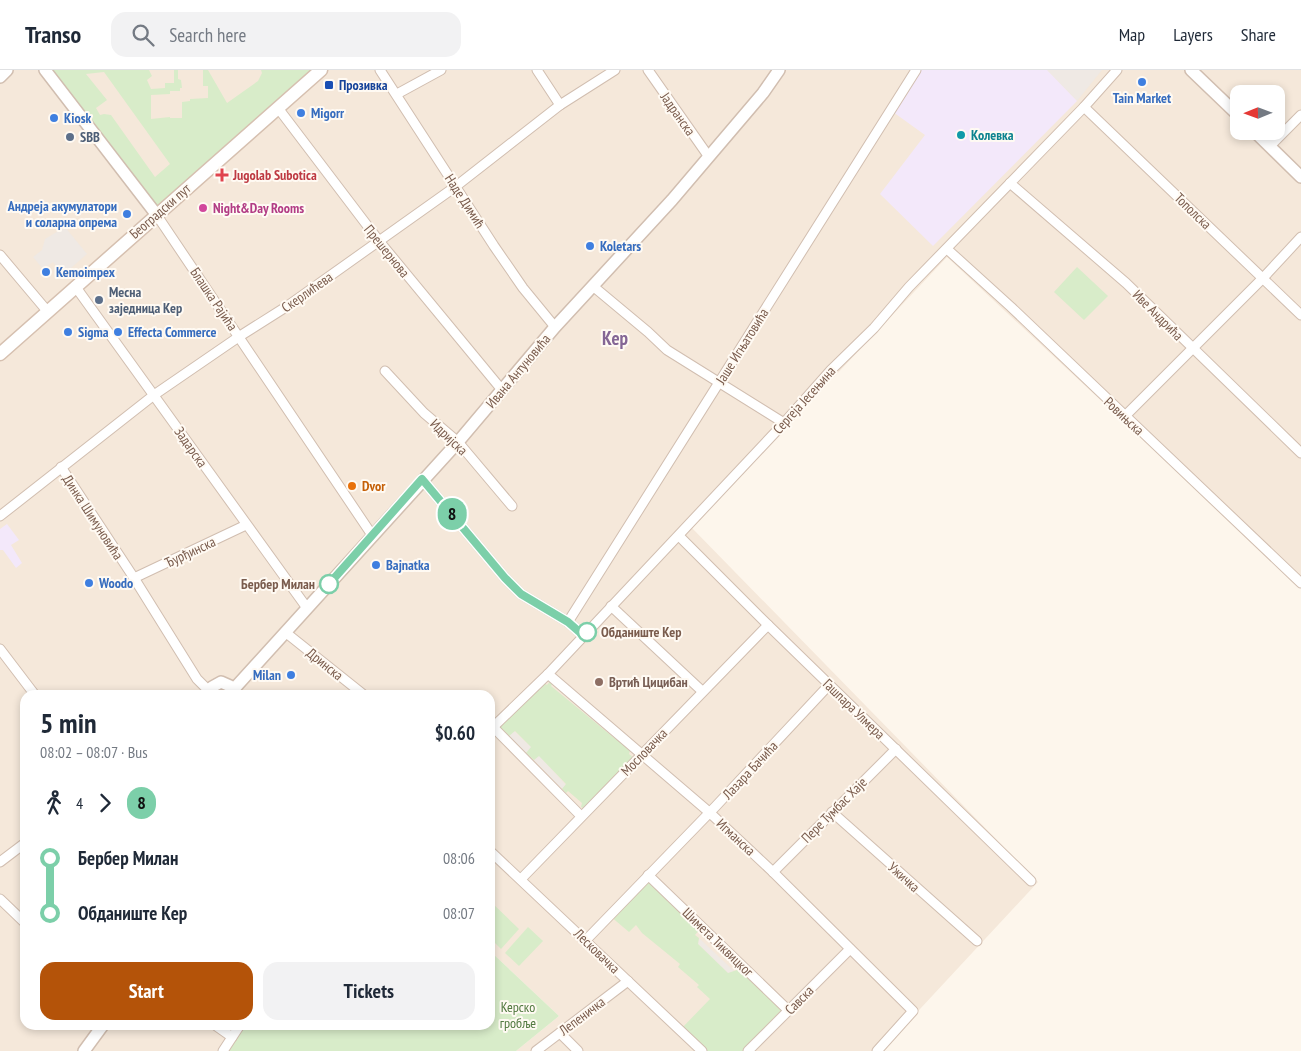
<!DOCTYPE html>
<html lang="en">
<head>
<meta charset="utf-8">
<style>
  :root { --surface:#fff; --page:#f2f2f3; --text:#1f2937; --muted:#747a83; --line:#e0e1e3; --accent:#b45309 }
  body { margin:0; font-family:"PT Sans Narrow",sans-serif; background:var(--page); color:var(--text); height:100vh; display:flex; flex-direction:column; font-size:19px; white-space:nowrap }
  * { box-sizing:border-box; margin:0 }
  p { font-size:16px; color:var(--muted) }
  .icon { flex:none; width:28px; height:28px; fill:none; stroke:currentColor; stroke-width:2; stroke-linecap:round; stroke-linejoin:round }
  .map { position:relative; flex:1; overflow:hidden }
  .side { position:absolute; left:20px; top:620px; width:475px; height:340px; display:flex; flex-direction:column; background:var(--surface); border-radius:15px; box-shadow:0 2px 8px #0003 }
  .side>* { flex:none }
  .badge { padding:0 10px; border-radius:16px; font-size:18px; line-height:32px }
  .needle { width:32px; rotate:269deg }
  .fabs { position:absolute; left:1230px; top:15px; display:grid; gap:10px }
  .fabs a { display:grid; place-items:center; width:55px; height:55px; border-radius:10px; background:var(--surface); box-shadow:0 2px 8px #0003; font-size:25px }
  .map>.badge { position:absolute; translate:-50% -50%; box-shadow:0 0 0 2px #fff }
  .legs { display:flex; align-items:center; gap:8px; height:55px; padding:0 20px; font-size:16px }
  .legs p { margin-inline-start:auto }
  .overview { display:flex; align-items:center; justify-content:space-between; height:85px; padding:0 20px }
  h1 { font-size:28px; font-weight:600; line-height:38px }
  .button { display:flex; gap:10px; margin-top:auto; padding:10px 20px }
  .button a { flex:1; height:58px; border-radius:15px; background:var(--accent); color:#fff; font-size:20px; font-weight:600; line-height:58px; text-align:center }
  .button a+a { background:var(--page); color:var(--text) }
  ul { padding:0 20px; list-style:none }
  li { display:flex; align-items:center; gap:18px; height:55px; font-size:19px }
  li i { display:grid; place-items:center; width:8px; height:100%; margin:0 6px; background:currentColor }
  li i::after { content:''; width:12px; height:12px; margin:-6px; border:4px solid; border-radius:50%; background:var(--surface) }
  li p { margin-inline-start:auto }
  li:first-child i { background:linear-gradient(#0000 50%,currentColor 0) }
  li:last-child i { background:linear-gradient(currentColor 50%,#0000 0) }
  header { display:flex; align-items:center; gap:30px; box-sizing:border-box; height:70px; padding:0 25px; background:var(--surface); border-bottom:1px solid var(--line) }
  header strong { font-size:24px }
  nav { display:flex; gap:28px; margin-inline-start:auto; font-size:18px }
  .search { width:350px; height:45px; background:var(--page); display:flex; align-items:center; gap:12px; box-sizing:border-box; padding:0 18px; border-radius:15px; color:var(--muted); font-size:19px }
  .map>svg:first-child { display:block }
</style>
</head>
<body>
<header>
<strong>Transo</strong>
<div class="search"><svg class="icon" aria-label="search" viewBox="0 0 24 24"><circle cx="10" cy="10" r="6"/><path d="M15 15l6 6"/></svg>Search here</div>
<nav><a>Map</a><a>Layers</a><a>Share</a></nav>
</header>
<div class="map">
<svg width="1301" height="981" viewBox="0 0 1301 981">
  <rect width="100%" height="100%" fill="#fdf6ec"/>
  <path fill="#f5e8da" fill-rule="evenodd" d="M0 0H1301V517L947 187 692 458 1038 812 881 981H516L559 946 490 881V625H25V955H237L221 981H0ZM1239 24H1276V61H1239Z"/>
  <g fill="#efe9e4">
    <polygon points="1047,0 1102,0 1077,31"/>
    <polygon points="65,157 87,184 63,205 53,192 43,199 33,187 42,180 45,169"/>
    <polygon points="514,661 532,678 526,683 509,666"/>
    <polygon points="539,685 566,715 562,719 534,690"/>
    <polygon points="699,868 734,901 728,903 698,874"/>
  </g>
  <g fill="#f3e8fa">
    <polygon points="919,0 1047,0 1077,31 933,176 880,124 925,65 893,42"/>
    <polygon points="7,454 19,470 11,475 22,493 16,498 3,480 0,480 0,459"/>
  </g>
  <g fill="#d8ecc9" fill-rule="evenodd">
    <path d="M45 0H149L152 6 147 10 151 19 165 18V13H174V0H178V9L181 10 182 18H180V21H170V24L151 25V49L170 47V48H182V32L190 31V29L208 28V16H203V0H208L227 33 258 11 262 3 261 0H321L156 144ZM104 2 170 94 155 107 111 45 104 44 100 45 96 38 107 30 86 4Z"/>
    <polygon points="1077,197 1108,226 1084,250 1054,222"/>
    <polygon points="552,609 554,611 551,616 613,667 631,677 629,684 635,689 585,739 581,737 582,733 568,721 566,723 562,719 566,714 539,686 534,690 526,683 531,677 515,661 509,666 497,656 543,612 547,615"/>
    <polygon points="648,807 701,858 695,865 699,868 698,874 728,903 743,898 786,940 746,981 705,981 681,959 710,929 697,917 699,915 678,897 680,894 642,863 636,855 629,862 610,846"/>
    <polygon points="490,831 519,859 501,879 490,868"/>
    <polygon points="528,857 543,871 519,896 505,883"/>
    <polygon points="490,881 559,946 516,981 221,981 237,955 490,955"/>
  </g>
  <g fill="none" stroke-linecap="round" stroke-linejoin="round">
    <defs>
      <g id="minor">
        <polyline points="380,0 494,176 523,218 555,257"/>
        <polyline points="537,0 560,35"/>
        <polyline points="648,0 709,87"/>
        <polyline points="397,24 441,0"/>
        <polyline points="1084,37 1301,245"/>
        <polyline points="278,38 379,171 502,320"/>
        <polyline points="1270,76 1301,45"/>
        <polyline points="1010,113 1126,213 1301,383"/>
        <polyline points="156,144 372,465"/>
        <polyline points="947,179 1011,237 1301,513"/>
        <polyline points="0,185 48,242"/>
        <polyline points="75,216 307,538"/>
        <polyline points="594,217 648,262 667,280 784,353"/>
        <polyline points="385,301 424,343 458,372 512,436"/>
        <polyline points="1125,346 1263,208 1301,167"/>
        <polyline points="61,397 134,508 197,609 209,621"/>
        <polyline points="422,409 505,508 521,524 568,552 584,566"/>
        <polyline points="0,446 154,325 240,266 289,235 455,117 560,35 615,0"/>
        <polyline points="679,466 768,555 1031,811"/>
        <polyline points="134,508 246,455"/>
        <polyline points="611,536 702,621"/>
        <polyline points="568,552 916,0"/>
        <polyline points="285,562 364,625"/>
        <polyline points="0,579 35,625"/>
        <polyline points="548,604 709,742 773,802 913,941 877,981"/>
        <polyline points="493,657 581,746"/>
        <polyline points="490,660 548,604 784,353 831,300 874,258 909,217 1084,37 1117,0"/>
        <polyline points="832,742 977,871"/>
        <polyline points="490,781 702,981"/>
        <polyline points="0,792 25,773"/>
        <polyline points="773,802 896,679"/>
        <polyline points="648,805 788,940"/>
        <polyline points="521,809 768,555"/>
        <polyline points="0,829 25,853"/>
        <polyline points="586,870 715,737 829,615"/>
        <polyline points="215,955 232,967"/>
        <polyline points="560,963 578,981"/>
        <polyline points="223,981 240,955"/>
        <polyline points="536,981 628,911"/>
        <polyline points="748,981 850,879"/>
      </g>
      <g id="tertiary">
        <polyline points="45,0 156,144"/>
        <polyline points="1191,0 1239,46"/>
        <polyline points="0,7 7,0"/>
        <polyline points="1254,61 1301,107"/>
        <polyline points="233,620 458,372 555,257 672,130 763,23 779,0"/>
        <polyline points="208,625 212,617 221,612 230,616 235,625"/>
        <polyline points="84,981 103,955"/>
      </g>
      <polyline id="secondary" points="0,284 321,0"/>
    </defs>
    <use href="#minor" stroke="#d1beb0" stroke-width="11"/>
    <use href="#tertiary" stroke="#d1beb0" stroke-width="14"/>
    <use href="#secondary" stroke="#d6c0b0" stroke-width="15"/>
    <use href="#minor" stroke="#fff" stroke-width="9"/>
    <use href="#tertiary" stroke="#fff" stroke-width="11"/>
    <use href="#secondary" stroke="#fff" stroke-width="12"/>
  </g>
  <g fill="none" stroke-linecap="round" stroke-linejoin="round">
    <defs>
      <polyline id="line-1" points="329,514 422,409 505,508 521,524 568,552 584,566 587,562"/>
    </defs>
    <use href="#line-1" stroke="#fff" stroke-width="11"/>
    <use href="#line-1" stroke="#7ccfa9" stroke-width="8"/>
  </g>
  <g fill="#3f7fe0" stroke="#fffaf3" stroke-width="2">
    <circle cx="1142" cy="12" r="5"/>
    <circle cx="301" cy="43" r="5"/>
    <circle cx="54" cy="48" r="5"/>
    <circle cx="127" cy="144" r="5"/>
    <circle cx="590" cy="176" r="5"/>
    <circle cx="46" cy="202" r="5"/>
    <circle cx="68" cy="262" r="5"/>
    <circle cx="118" cy="262" r="5"/>
    <circle cx="376" cy="495" r="5"/>
    <circle cx="89" cy="513" r="5"/>
    <circle cx="291" cy="605" r="5"/>
  </g>
  <rect fill="#1a4fb4" stroke="#fffaf3" stroke-width="2" x="324" y="10" width="10" height="10" rx="2.5"/>
  <circle fill="#0f9aa8" stroke="#fffaf3" stroke-width="2" cx="961" cy="65" r="5"/>
  <g fill="#5c6f8a" stroke="#fffaf3" stroke-width="2">
    <circle cx="70" cy="67" r="5"/>
    <circle cx="99" cy="230" r="5"/>
  </g>
  <path fill="#e0444e" stroke="#fffaf3" stroke-width="2" d="M219.5 97.5h5v5h5v5h-5v5h-5v-5h-5v-5h5z"/>
  <circle fill="#d1479c" stroke="#fffaf3" stroke-width="2" cx="203" cy="138" r="5"/>
  <circle fill="#e8710a" stroke="#fffaf3" stroke-width="2" cx="352" cy="416" r="5"/>
  <g fill="#fff" stroke="#7ccfa9" stroke-width="2.5">
    <circle cx="329" cy="514" r="9"/>
    <circle cx="587" cy="562" r="9"/>
  </g>
  <circle fill="#8d6e63" stroke="#fffaf3" stroke-width="2" cx="599" cy="612" r="5"/>
  <g text-anchor="middle" dominant-baseline="central" stroke-width="4" stroke-linejoin="round" paint-order="stroke">
    <g font-size="14" font-weight="bold" fill="#164399" stroke="#fffaf3" text-anchor="start">
      <text x="339" y="15">Прозивка</text>
    </g>
    <g font-size="14" font-weight="bold" fill="#366cbe" stroke="#fffaf3" text-anchor="start">
      <text x="1142" y="28" text-anchor="middle">Tain Market</text>
      <text x="311" y="43">Migorr</text>
      <text x="64" y="48">Kiosk</text>
      <text x="117" y="136" text-anchor="end">Андреја акумулатори<tspan x="117" dy="16">и соларна опрема</tspan></text>
      <text x="600" y="176">Koletars</text>
      <text x="56" y="202">Kemoimpex</text>
      <text x="78" y="262">Sigma</text>
      <text x="128" y="262">Effecta Commerce</text>
      <text x="386" y="495">Bajnatka</text>
      <text x="99" y="513">Woodo</text>
      <text x="281" y="605" text-anchor="end">Milan</text>
    </g>
    <g font-size="14" fill="#7a5c4d" stroke="#fffaf3">
      <text transform="translate(678 44) rotate(55)">Јадранска</text>
      <text transform="translate(465 131) rotate(57)">Наде Димић</text>
      <text transform="translate(160 141) rotate(-41)">Београдски пут</text>
      <text transform="translate(1193 141) rotate(44)">Тополска</text>
      <text transform="translate(387 181) rotate(51)">Прешернова</text>
      <text transform="translate(307 222) rotate(-35)">Скерлићева</text>
      <text transform="translate(214 229) rotate(56)">Блашка Рајића</text>
      <text transform="translate(1158 245) rotate(45)">Иве Андрића</text>
      <text transform="translate(742 276) rotate(-58)">Јаше Игњатовића</text>
      <text transform="translate(518 301) rotate(-50)">Ивана Антуновића</text>
      <text transform="translate(804 330) rotate(-48)">Сергеја Јесењина</text>
      <text transform="translate(1124 346) rotate(43)">Ровињска</text>
      <text transform="translate(449 367) rotate(44)">Идријска</text>
      <text transform="translate(191 377) rotate(55)">Задарска</text>
      <text transform="translate(93 447) rotate(57)">Динка Шимуновића</text>
      <text transform="translate(190 482) rotate(-25)">Ђурђинска</text>
      <text transform="translate(325 594) rotate(39)">Дринска</text>
      <text transform="translate(854 639) rotate(44)">Гашпара Улмера</text>
      <text transform="translate(644 682) rotate(-46)">Мословачка</text>
      <text transform="translate(750 700) rotate(-47)">Лазара Бачића</text>
      <text transform="translate(834 740) rotate(-45)">Пере Тумбас Хаје</text>
      <text transform="translate(736 767) rotate(43)">Игманска</text>
      <text transform="translate(904 807) rotate(42)">Ужичка</text>
      <text transform="translate(718 872) rotate(44)">Шимета Тиквицког</text>
      <text transform="translate(597 881) rotate(44)">Лесковачка</text>
      <text transform="translate(799 930) rotate(-45)">Савска</text>
      <text transform="translate(582 946) rotate(-37)">Лепеничка</text>
    </g>
    <g font-size="14" font-weight="bold" fill="#0d838f" stroke="#fffaf3" text-anchor="start">
      <text x="971" y="65">Колевка</text>
    </g>
    <g font-size="14" font-weight="bold" fill="#4e5e75" stroke="#fffaf3" text-anchor="start">
      <text x="80" y="67">SBB</text>
      <text x="109" y="222">Месна<tspan x="109" dy="16">заједница Кер</tspan></text>
    </g>
    <g font-size="14" font-weight="bold" fill="#be3a42" stroke="#fffaf3" text-anchor="start">
      <text x="233" y="105">Jugolab Subotica</text>
    </g>
    <g font-size="14" font-weight="bold" fill="#b23c85" stroke="#fffaf3" text-anchor="start">
      <text x="213" y="138">Night&amp;Day Rooms</text>
    </g>
    <g font-size="14" font-weight="bold" fill="#c56008" stroke="#fffaf3" text-anchor="start">
      <text x="362" y="416">Dvor</text>
    </g>
    <g font-size="14" font-weight="bold" fill="#7a5c4d" stroke="#fffaf3" text-anchor="end">
      <text x="315" y="514">Бербер Милан</text>
      <text x="601" y="562" text-anchor="start">Обданиште Кер</text>
    </g>
    <g font-size="14" font-weight="bold" fill="#785e54" stroke="#fffaf3" text-anchor="start">
      <text x="609" y="612">Вртић Цицибан</text>
    </g>
    <g font-size="14" fill="#537a41" stroke="#fffaf3">
      <text x="518" y="937">Керско<tspan x="518" dy="16">гробље</tspan></text>
    </g>
    <g font-size="19" font-weight="bold" fill="#846695" stroke="#fffaf3">
      <text x="615" y="268">Кер</text>
    </g>
  </g>
</svg>
<div class="fabs">
<a><svg class="needle" viewBox="-14 -14 28 28"><path d="M0-13l5 13h-10z" fill="#e53935"/><path d="M0 13l5-13h-10z" fill="#747a83"/></svg></a>
</div>
<b class="badge" style="left:452px;top:444px;background:#7ccfa9;color:#111">8</b>
<section class="side">
<div class="overview"><div><h1>5 min</h1><p>08:02 – 08:07 · Bus</p></div><b>$0.60</b></div>
<div class="legs"><svg class="icon" aria-label="walk" viewBox="0 0 24 24"><circle cx="13" cy="4" r="2"/><path d="M13 8l-2 6 4 7M11 14l-3 7M7 12l3-4h3l4 4"/></svg>4<svg class="icon" aria-label="forward" viewBox="0 0 24 24"><path d="M9 5l7 7-7 7"/></svg><b class="badge" style="background:#7ccfa9;color:#111">8</b></div>
<ul>
<li><i style="color:#7ccfa9"></i><b>Бербер Милан</b><p>08:06</p></li>
<li><i style="color:#7ccfa9"></i><b>Обданиште Кер</b><p>08:07</p></li>
</ul>
<div class="button"><a>Start</a><a>Tickets</a></div>
</section>
</div>
</body>
</html>
